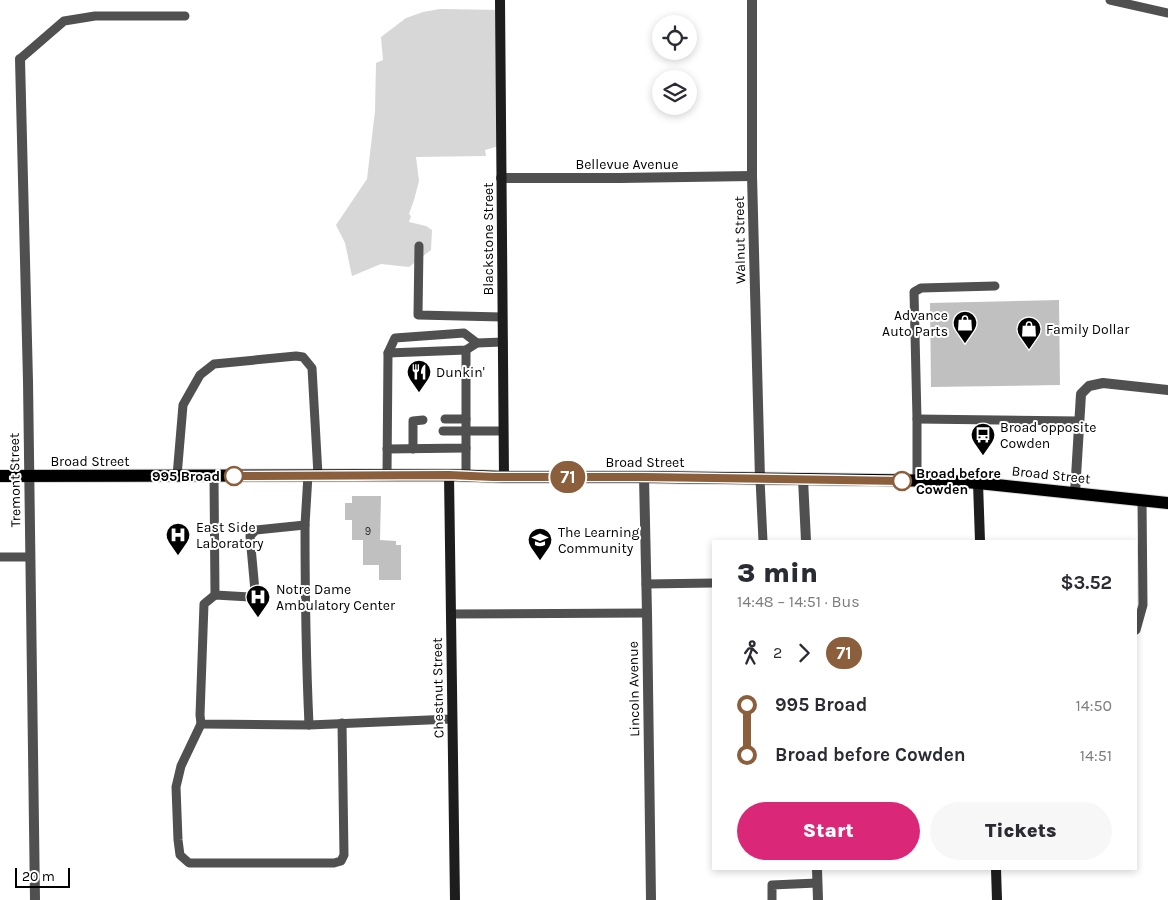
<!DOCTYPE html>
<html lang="en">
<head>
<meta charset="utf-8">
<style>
  :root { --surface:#fff; --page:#f7f7f7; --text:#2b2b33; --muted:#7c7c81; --accent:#db2777 }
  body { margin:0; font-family:Karla,sans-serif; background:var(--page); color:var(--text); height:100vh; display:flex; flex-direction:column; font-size:19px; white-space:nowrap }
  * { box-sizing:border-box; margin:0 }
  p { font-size:16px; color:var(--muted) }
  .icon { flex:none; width:28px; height:28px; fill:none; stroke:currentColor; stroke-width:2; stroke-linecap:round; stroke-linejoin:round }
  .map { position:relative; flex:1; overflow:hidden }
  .side { position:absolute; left:712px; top:540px; width:425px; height:330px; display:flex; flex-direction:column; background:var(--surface); border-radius:0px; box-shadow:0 2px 8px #0003 }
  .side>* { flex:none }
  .badge { padding:0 10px; border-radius:16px; font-size:18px; line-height:32px }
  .controls { position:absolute; left:652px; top:15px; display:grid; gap:10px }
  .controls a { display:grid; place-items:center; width:45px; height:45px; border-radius:50%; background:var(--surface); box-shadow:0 2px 8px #0003; font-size:25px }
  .scale { position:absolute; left:15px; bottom:12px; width:55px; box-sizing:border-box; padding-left:5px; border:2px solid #000; border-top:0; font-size:14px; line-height:18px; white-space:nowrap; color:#000; -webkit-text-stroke:4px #fff; paint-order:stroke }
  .map>.badge { position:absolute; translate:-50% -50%; box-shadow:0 0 0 2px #fff }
  .legs { display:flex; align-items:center; gap:8px; height:55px; padding:0 25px; font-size:16px }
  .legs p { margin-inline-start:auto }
  .headline { display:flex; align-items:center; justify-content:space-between; height:85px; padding:0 25px }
  h1 { font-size:28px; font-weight:800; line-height:38px }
  .button { display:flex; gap:10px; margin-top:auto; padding:10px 25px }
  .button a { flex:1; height:58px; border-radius:30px; background:var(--accent); color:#fff; font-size:20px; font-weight:800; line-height:58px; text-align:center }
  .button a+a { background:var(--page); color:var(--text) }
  ul { padding:0 25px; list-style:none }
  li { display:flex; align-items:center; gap:18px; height:50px; font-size:19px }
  li i { display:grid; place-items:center; width:8px; height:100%; margin:0 6px; background:currentColor }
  li i::after { content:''; width:12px; height:12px; margin:-6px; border:4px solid; border-radius:50%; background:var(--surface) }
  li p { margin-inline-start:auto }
  li:first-child i { background:linear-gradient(#0000 50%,currentColor 0) }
  li:last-child i { background:linear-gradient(currentColor 50%,#0000 0) }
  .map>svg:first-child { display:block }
</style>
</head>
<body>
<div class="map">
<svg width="1168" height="900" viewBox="0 0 1168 900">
  <rect width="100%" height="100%" fill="#fff"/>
  <polygon fill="#d7d7d7" points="440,9 504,10 506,144 485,150 486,156 416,157 419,181 414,200 409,214 411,216 409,222 426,226 432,230 431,250 409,267 381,264 352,276 345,243 336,225 367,179 375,111 376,63 383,60 381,37 406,18 423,12"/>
  <g fill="#c0c0c0">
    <polygon points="1059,300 1060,385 931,387 930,303"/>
    <polygon points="352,496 381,496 380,540 396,541 396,545 401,545 401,580 379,580 379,565 363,565 363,540 352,540 352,520 345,520 345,503 352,503"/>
  </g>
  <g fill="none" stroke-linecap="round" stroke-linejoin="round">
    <defs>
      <polyline id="primary" points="0,476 449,475 504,477 644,477 951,481 978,483 1168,503"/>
    </defs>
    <use href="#primary" stroke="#dbdbdb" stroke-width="14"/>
    <g stroke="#505050" stroke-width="9">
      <polyline points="1110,0 1168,13"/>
      <polyline points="20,59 64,21 95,16 185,16"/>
      <polyline points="419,246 418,315 502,317"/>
      <polyline points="388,353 466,350 477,343 503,342"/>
      <polyline points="445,419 466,419"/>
      <polyline points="917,419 1079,421"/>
      <polyline points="443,431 503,431"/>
      <polyline points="387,449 466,448 466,350"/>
      <polyline points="413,449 413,421 423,420"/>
      <polyline points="308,475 305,525 256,530 250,536 255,591 250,597 215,595 204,604 200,715 201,724 309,725 452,719"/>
      <polyline points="387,475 388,353 395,338 464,333 477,343"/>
      <polyline points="177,476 183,405 200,375 214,364 296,356 303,357 312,368 318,475"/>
      <polyline points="214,476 215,595"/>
      <polyline points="466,476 466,448"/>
      <polyline points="760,479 763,541"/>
      <polyline points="917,481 917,419 914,292 921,288 995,286"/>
      <path d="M305 525C305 592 306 658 309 725"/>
      <polyline points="0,557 30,557"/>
      <polyline points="646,584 714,583"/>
      <polyline points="451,614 647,613"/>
      <polyline points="1136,630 1143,605 1142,500"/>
      <polyline points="201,724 181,766 176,787 178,840 180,855 189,863 334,863 341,861 344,855 342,723"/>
      <polyline points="772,900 772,885 817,883"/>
    </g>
    <g stroke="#505050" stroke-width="10">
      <polyline points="752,0 752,176 760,479"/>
      <polyline points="20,59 28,381 35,900"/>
      <polyline points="501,178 620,178 752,176"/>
      <polyline points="644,477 647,613 651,900"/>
      <polyline points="803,479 806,541"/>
      <polyline points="1075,493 1081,394 1089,386 1103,383 1168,390"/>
      <polyline points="817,869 818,900"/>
    </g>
    <g stroke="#1d1d1d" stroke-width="10">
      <polyline points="500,0 504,477"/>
      <polyline points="449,475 455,900"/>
      <polyline points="978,483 980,541"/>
      <polyline points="996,869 997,900"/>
    </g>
    <use href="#primary" stroke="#000" stroke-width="12"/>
  </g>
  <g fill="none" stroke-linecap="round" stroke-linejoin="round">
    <defs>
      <polyline id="line-1" points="234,476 449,475 493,477 644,477 902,481"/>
    </defs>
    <use href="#line-1" stroke="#fff" stroke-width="11"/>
    <use href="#line-1" stroke="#8b5e3c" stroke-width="8"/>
  </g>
  <defs>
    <symbol id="shop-pin" viewBox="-11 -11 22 30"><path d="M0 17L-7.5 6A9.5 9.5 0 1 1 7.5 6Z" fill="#000" stroke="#fff"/><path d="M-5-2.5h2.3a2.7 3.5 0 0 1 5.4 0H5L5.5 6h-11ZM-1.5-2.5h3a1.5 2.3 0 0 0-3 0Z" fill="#fff"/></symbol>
    <symbol id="restaurant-pin" viewBox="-11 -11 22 30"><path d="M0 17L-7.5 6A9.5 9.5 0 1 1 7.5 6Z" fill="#000" stroke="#fff"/><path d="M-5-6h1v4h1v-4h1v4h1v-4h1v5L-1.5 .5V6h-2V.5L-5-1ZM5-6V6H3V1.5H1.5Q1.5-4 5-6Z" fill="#fff"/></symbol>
    <symbol id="bus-pin" viewBox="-11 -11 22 30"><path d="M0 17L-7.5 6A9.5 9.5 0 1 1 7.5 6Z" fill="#000" stroke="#fff"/><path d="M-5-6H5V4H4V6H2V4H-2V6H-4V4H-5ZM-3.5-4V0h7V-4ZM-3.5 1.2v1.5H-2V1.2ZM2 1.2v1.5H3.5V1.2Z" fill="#fff"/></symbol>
    <symbol id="hospital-pin" viewBox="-11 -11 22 30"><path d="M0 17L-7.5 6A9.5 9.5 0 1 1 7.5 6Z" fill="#000" stroke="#fff"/><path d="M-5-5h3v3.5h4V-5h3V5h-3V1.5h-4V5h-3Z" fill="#fff"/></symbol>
    <symbol id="school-pin" viewBox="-11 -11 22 30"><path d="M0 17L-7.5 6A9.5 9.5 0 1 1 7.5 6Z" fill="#000" stroke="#fff"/><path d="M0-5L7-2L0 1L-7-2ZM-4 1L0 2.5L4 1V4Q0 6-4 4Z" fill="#fff"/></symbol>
  </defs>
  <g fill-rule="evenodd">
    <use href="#shop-pin" x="951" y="309" width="28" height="38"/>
    <use href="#shop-pin" x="1015" y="315" width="28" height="38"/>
    <use href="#restaurant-pin" x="405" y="358" width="28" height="38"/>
    <use href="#bus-pin" x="969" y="421" width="28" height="38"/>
    <use href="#hospital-pin" x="164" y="521" width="28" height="38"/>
    <use href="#school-pin" x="526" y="526" width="28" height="38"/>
    <use href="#hospital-pin" x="244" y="583" width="28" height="38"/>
  </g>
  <g fill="#fff" stroke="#8b5e3c" stroke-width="2.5">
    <circle cx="234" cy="476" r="9"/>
    <circle cx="902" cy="481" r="9"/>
  </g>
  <g text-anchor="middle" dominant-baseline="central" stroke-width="4" stroke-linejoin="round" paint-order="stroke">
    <g font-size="11" fill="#303030">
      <text x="368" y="531">9</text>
    </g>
    <g font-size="14" fill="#000" stroke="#fff">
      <text x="627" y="164">Bellevue Avenue</text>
      <text transform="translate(488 239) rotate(-90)">Blackstone Street</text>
      <text transform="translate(740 240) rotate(-91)">Walnut Street</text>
      <text x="90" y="461">Broad Street</text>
      <text x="645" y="462">Broad Street</text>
      <text transform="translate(1051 475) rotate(6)">Broad Street</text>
      <text transform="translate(15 480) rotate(-91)">Tremont Street</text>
      <text transform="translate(438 688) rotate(-91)">Chestnut Street</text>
      <text transform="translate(634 689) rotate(-91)">Lincoln Avenue</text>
    </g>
    <g font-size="14" fill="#000" stroke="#fff" text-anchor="start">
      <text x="948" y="315" text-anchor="end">Advance<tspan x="948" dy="16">Auto Parts</tspan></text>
      <text x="1046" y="329">Family Dollar</text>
      <text x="436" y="372">Dunkin'</text>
      <text x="1000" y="427">Broad opposite<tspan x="1000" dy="16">Cowden</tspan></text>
      <text x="196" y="527">East Side<tspan x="196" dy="16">Laboratory</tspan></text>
      <text x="558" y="532">The Learning<tspan x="558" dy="16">Community</tspan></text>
      <text x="276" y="589">Notre Dame<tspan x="276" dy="16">Ambulatory Center</tspan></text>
    </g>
    <g font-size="14" font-weight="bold" fill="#000" stroke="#fff" text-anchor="start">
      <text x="916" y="473">Broad before<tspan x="916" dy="16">Cowden</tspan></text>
      <text x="220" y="476" text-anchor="end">995 Broad</text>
    </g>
  </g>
</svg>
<div class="controls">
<a><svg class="icon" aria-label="locate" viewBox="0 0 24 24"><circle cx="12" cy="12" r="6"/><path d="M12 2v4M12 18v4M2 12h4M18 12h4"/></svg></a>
<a><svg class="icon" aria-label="layers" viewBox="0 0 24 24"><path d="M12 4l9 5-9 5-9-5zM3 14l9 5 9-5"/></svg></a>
</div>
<div class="scale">20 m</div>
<b class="badge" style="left:568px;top:477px;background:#8b5e3c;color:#fff">71</b>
<section class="side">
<div class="headline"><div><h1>3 min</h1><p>14:48 – 14:51 · Bus</p></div><b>$3.52</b></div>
<div class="legs"><svg class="icon" aria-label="walk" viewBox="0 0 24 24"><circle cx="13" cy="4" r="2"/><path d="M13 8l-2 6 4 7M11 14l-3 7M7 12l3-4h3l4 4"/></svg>2<svg class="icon" aria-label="forward" viewBox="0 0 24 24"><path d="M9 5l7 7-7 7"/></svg><b class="badge" style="background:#8b5e3c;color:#fff">71</b></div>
<ul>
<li><i style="color:#8b5e3c"></i><b>995 Broad</b><p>14:50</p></li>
<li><i style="color:#8b5e3c"></i><b>Broad before Cowden</b><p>14:51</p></li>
</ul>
<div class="button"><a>Start</a><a>Tickets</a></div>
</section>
</div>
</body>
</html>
